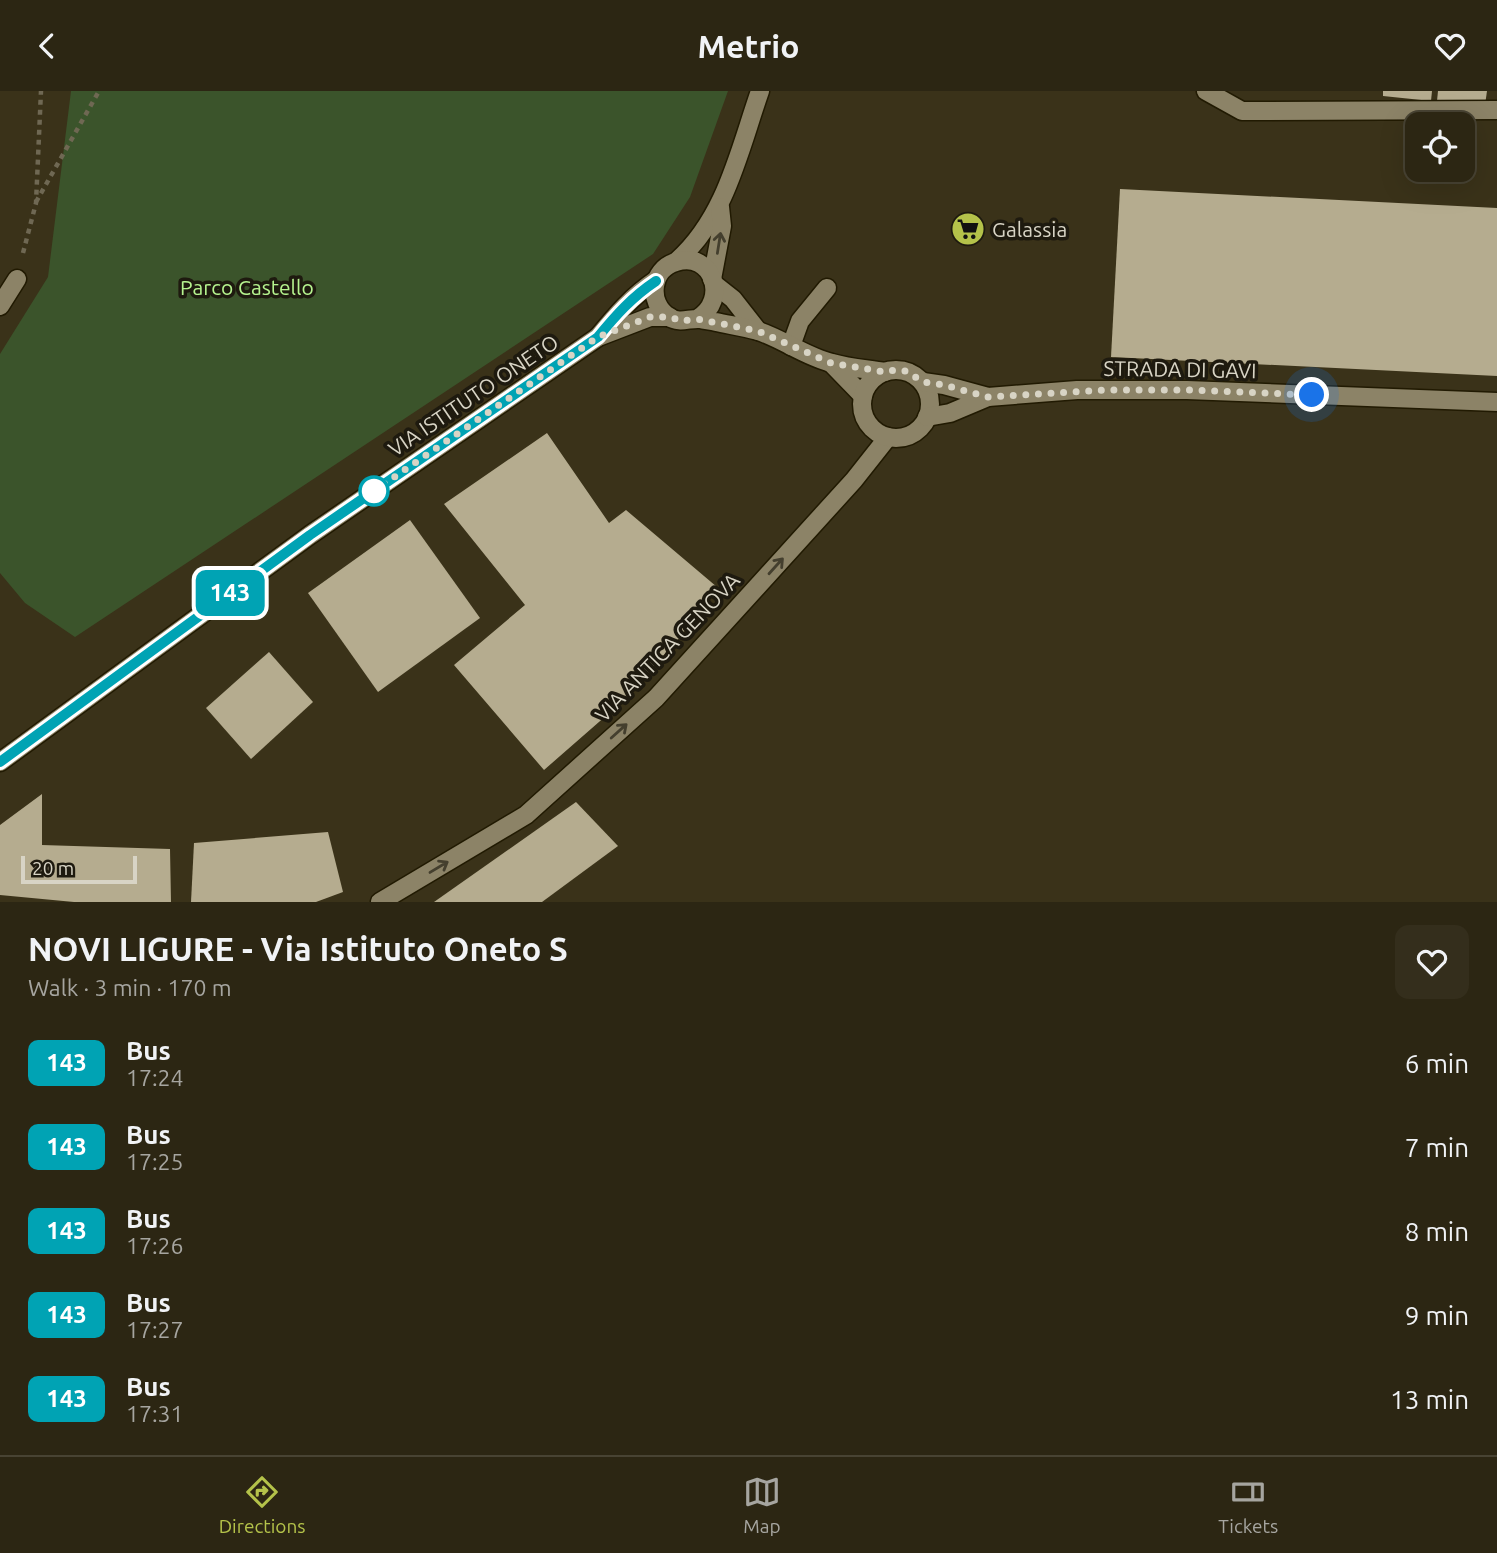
<!DOCTYPE html>
<html lang="en">
<head>
<meta charset="utf-8">
<style>
  :root { --surface:#2c2613; --page:#342e1c; --text:#f1f3f6; --muted:#a6a5a0; --line:#484333; --accent:#b4c24a }
  body { margin:0; font-family:Ubuntu,sans-serif; background:var(--page); color:var(--text); height:100vh; display:flex; flex-direction:column; font-size:26px; white-space:nowrap }
  * { box-sizing:border-box; margin:0 }
  p { font-size:23px; color:var(--muted) }
  .icon { flex:none; width:38px; height:38px; fill:none; stroke:currentColor; stroke-width:2; stroke-linecap:round; stroke-linejoin:round }
  .map { position:relative; height:811px; overflow:hidden }
  .panel { display:flex; flex-direction:column; background:var(--surface); flex:1 }
  .panel>* { flex:none }
  .badge { padding:0 14px; border-radius:10px; font-size:24px; line-height:46px }
  .tools { position:absolute; left:1405px; top:21px; display:grid; gap:14px }
  .tools a { display:grid; place-items:center; width:70px; height:70px; border-radius:14px; background:var(--surface); box-shadow:0 7px 28px #0002,0 0 0 2px var(--line); font-size:35px }
  .scale { position:absolute; left:21px; bottom:18px; width:116px; box-sizing:border-box; padding-left:7px; border:4px solid #d8d4c5; border-top:0; font-size:19px; line-height:24px; white-space:nowrap; color:#d8d4c5; -webkit-text-stroke:5px #1e1a0f; paint-order:stroke }
  .you { position:absolute; width:35px; height:35px; margin:-18px; border:5px solid #fff; border-radius:50%; background:#1a73e8; box-shadow:0 0 0 10px #1a73e833 }
  .map>.badge { position:absolute; translate:-50% -50%; box-shadow:0 0 0 4px #fff }
  .round { display:grid; place-items:center; flex:none; width:74px; height:74px; border-radius:14px; background:var(--page) }
  .overview { display:flex; align-items:center; justify-content:space-between; height:119px; padding:0 28px }
  h1 { font-size:33px; font-weight:700; line-height:52px }
  ul { padding:0; list-style:none }
  li { display:flex; align-items:center; gap:21px; height:84px; padding:0 28px }
  li div { flex:1 }
  li b { display:block; font-size:26px }
  li em { font-style:normal }
  li .badge { min-width:77px; font-weight:700; text-align:center }
  header { display:flex; justify-content:space-between; align-items:center; height:91px; padding:0 28px; background:var(--surface); font-size:32px; font-weight:700 }
  .dock { display:flex; justify-content:space-around; align-items:center; height:98px; border-top:2px solid var(--line); background:var(--surface); font-size:19px; color:var(--muted) }
  .dock a { display:grid; justify-items:center; gap:4px }
  .dock .on { color:var(--accent) }
  .map>svg:first-child { display:block }
</style>
</head>
<body>
<header><svg class="icon" aria-label="back" viewBox="0 0 24 24"><path d="M15 5l-7 7 7 7"/></svg>Metrio<svg class="icon" aria-label="heart" viewBox="0 0 24 24"><path d="M12 20l-8-8c-3-5 5-10 8-4 3-6 11-1 8 4z"/></svg></header>
<div class="map">
<svg width="1497" height="811" viewBox="0 0 1497 811">
  <rect width="100%" height="100%" fill="#3a3219"/>
  <polygon fill="#3b542b" points="71,0 728,0 690,106 653,163 75,546 25,512 0,482 0,263 48,186"/>
  <g fill="#b5ac8f">
    <polygon points="1383,0 1432,0 1431,10 1383,5"/>
    <polygon points="1438,0 1487,0 1485,14 1437,10"/>
    <polygon points="1120,98 1497,117 1497,285 1111,266"/>
    <polygon points="547,342 609,432 626,419 717,496 680,546 623,610 544,679 454,574 525,514 444,413"/>
    <polygon points="410,429 480,527 378,601 308,502"/>
    <polygon points="269,561 313,611 251,668 206,617"/>
    <polygon points="42,703 42,754 170,758 171,811 74,811 0,804 0,734"/>
    <polygon points="576,711 618,755 542,811 434,811"/>
    <polygon points="328,741 343,801 316,811 191,811 194,752"/>
  </g>
  <g fill="none" stroke-linecap="round" stroke-linejoin="round">
    <defs>
      <polyline id="lane" points="791,255 800,230 827,197"/>
      <g id="street">
        <polyline points="1206,0 1242,20 1497,19"/>
        <polyline points="0,215 17,188"/>
        <polyline points="380,811 526,724 656,607 854,389 888,346"/>
      </g>
      <g id="secondary">
        <path d="M677 170C726 126 739 60 760 0"/>
        <polyline points="712,188 722,135 720,116"/>
        <polyline points="714,193 733,208 758,240"/>
        <path d="M697 228C730 209 712 159 676 171 651 178 647 212 669 226 680 233 689 227 700 228 705 229 711 230 716 231 730 234 745 236 758 240 783 248 806 266 832 272 849 277 867 278 885 281"/>
        <path d="M598 246C616 224 632 205 656 189"/>
        <polyline points="831,272 863,305"/>
        <circle cx="896" cy="313" r="34"/>
        <polyline points="923,291 944,294 988,306"/>
        <polyline points="927,326 950,322 988,306 1077,299 1187,299 1497,311"/>
        <polyline points="0,671 310,444 598,246 650,226 670,226"/>
      </g>
    </defs>
    <use href="#lane" stroke="#211a02" stroke-width="21"/>
    <use href="#street" stroke="#211a02" stroke-width="21"/>
    <use href="#secondary" stroke="#211a02" stroke-width="21"/>
    <g stroke="#6f6853" stroke-width="4.5" stroke-dasharray="5 5" stroke-linecap="butt">
      <polyline points="36,111 99,0"/>
      <polyline points="23,162 36,112 41,0"/>
    </g>
    <use href="#lane" stroke="#8c8367" stroke-width="18"/>
    <use href="#street" stroke="#8c8367" stroke-width="18"/>
    <use href="#secondary" stroke="#8c8367" stroke-width="18"/>
  </g>
  <defs><path id="oneway-shaft" d="M-6 0H5M1.5-3L5.5 0L1.5 3" fill="none" stroke-width="1.6" stroke-linecap="round" stroke-linejoin="round" transform="scale(1.75)"/></defs>
  <g stroke="#443f2e">
    <use href="#oneway-shaft" transform="translate(719 152) rotate(-81)"/>
    <use href="#oneway-shaft" transform="translate(776 475) rotate(-48)"/>
    <use href="#oneway-shaft" transform="translate(619 640) rotate(-42)"/>
    <use href="#oneway-shaft" transform="translate(439 776) rotate(-31)"/>
  </g>
  <g fill="none" stroke-linecap="round" stroke-linejoin="round">
    <defs>
      <path id="line" d="M0 671 310 444 598 246C616 224 632 206 656 190"/>
    </defs>
    <use href="#line" stroke="#fff" stroke-width="16"/>
    <use href="#line" stroke="#00a3b4" stroke-width="10"/>
    <polyline stroke="#d8d4c5" stroke-width="7" stroke-dasharray="0 12.6" points="374,400 598,246 650,226 670,226 681,230 697,228 758,240 831,272 885,281 895,279 906,280 923,291 944,294 988,306 1105,299 1187,299 1312,304"/>
  </g>
  <defs>
    <symbol id="supermarket-disc" viewBox="-11 -11 22 22"><circle r="9.5" fill="#b4c24a" stroke="#1e1a0f"/><path d="M-6-5.5h2.5l.6 2H6L4.5 2H-2.5L-4.4-4H-6ZM-1.5 3.2a1.3 1.3 0 1 0 .1 0ZM3 3.2a1.3 1.3 0 1 0 .1 0Z" fill="#111"/></symbol>
  </defs>
  <g fill-rule="evenodd">
    <use href="#supermarket-disc" x="949" y="119" width="38" height="38"/>
  </g>
  <circle fill="#fff" stroke="#00a3b4" stroke-width="3.5" cx="374" cy="400" r="14"/>
  <g text-anchor="middle" dominant-baseline="central" stroke-width="7" stroke-linejoin="round" paint-order="stroke">
    <g font-size="21" fill="#d8d4c5" stroke="#1e1a0f" text-anchor="start">
      <text x="992" y="138">Galassia</text>
    </g>
    <g font-size="21" fill="#b6f48f" stroke="#1e1a0f">
      <text x="247" y="196">Parco Castello</text>
    </g>
    <g font-size="21" fill="#d8d4c5" stroke="#1e1a0f">
      <text transform="translate(1180 278) rotate(1)">STRADA DI GAVI</text>
      <text transform="translate(473 304) rotate(-34)">VIA ISTITUTO ONETO</text>
      <text transform="translate(667 556) rotate(-46)">VIA ANTICA GENOVA</text>
    </g>
  </g>
</svg>
<div class="tools">
<a><svg class="icon" aria-label="locate" viewBox="0 0 24 24"><circle cx="12" cy="12" r="6"/><path d="M12 2v4M12 18v4M2 12h4M18 12h4"/></svg></a>
</div>
<div class="scale">20 m</div>
<div class="you" style="left:1312px;top:304px"></div>
<b class="badge" style="left:230px;top:502px;background:#00a3b4;color:#fff">143</b>
</div>
<section class="panel">
<div class="overview"><div><h1>NOVI LIGURE - Via Istituto Oneto S</h1><p>Walk · 3 min · 170 m</p></div><a class="round"><svg class="icon" aria-label="heart" viewBox="0 0 24 24"><path d="M12 20l-8-8c-3-5 5-10 8-4 3-6 11-1 8 4z"/></svg></a></div>
<ul>
<li><span class="badge" style="background:#00a3b4;color:#fff">143</span><div><b>Bus</b><p>17:24</p></div><em>6 min</em></li>
<li><span class="badge" style="background:#00a3b4;color:#fff">143</span><div><b>Bus</b><p>17:25</p></div><em>7 min</em></li>
<li><span class="badge" style="background:#00a3b4;color:#fff">143</span><div><b>Bus</b><p>17:26</p></div><em>8 min</em></li>
<li><span class="badge" style="background:#00a3b4;color:#fff">143</span><div><b>Bus</b><p>17:27</p></div><em>9 min</em></li>
<li><span class="badge" style="background:#00a3b4;color:#fff">143</span><div><b>Bus</b><p>17:31</p></div><em>13 min</em></li>
</ul>
</section>
<nav class="dock">
<a class="on"><svg class="icon" aria-label="directions" viewBox="0 0 24 24"><path d="M12 3l9 9-9 9-9-9zM9 14v-3h6M13 9l2 2-2 2"/></svg>Directions</a>
<a><svg class="icon" aria-label="map" viewBox="0 0 24 24"><path d="M3 6l6-2 6 2 6-2v14l-6 2-6-2-6 2zM9 4v14M15 6v14"/></svg>Map</a>
<a><svg class="icon" aria-label="tickets" viewBox="0 0 24 24"><path d="M3 7h18v10H3zM15 7v10"/></svg>Tickets</a>
</nav>
</body>
</html>
